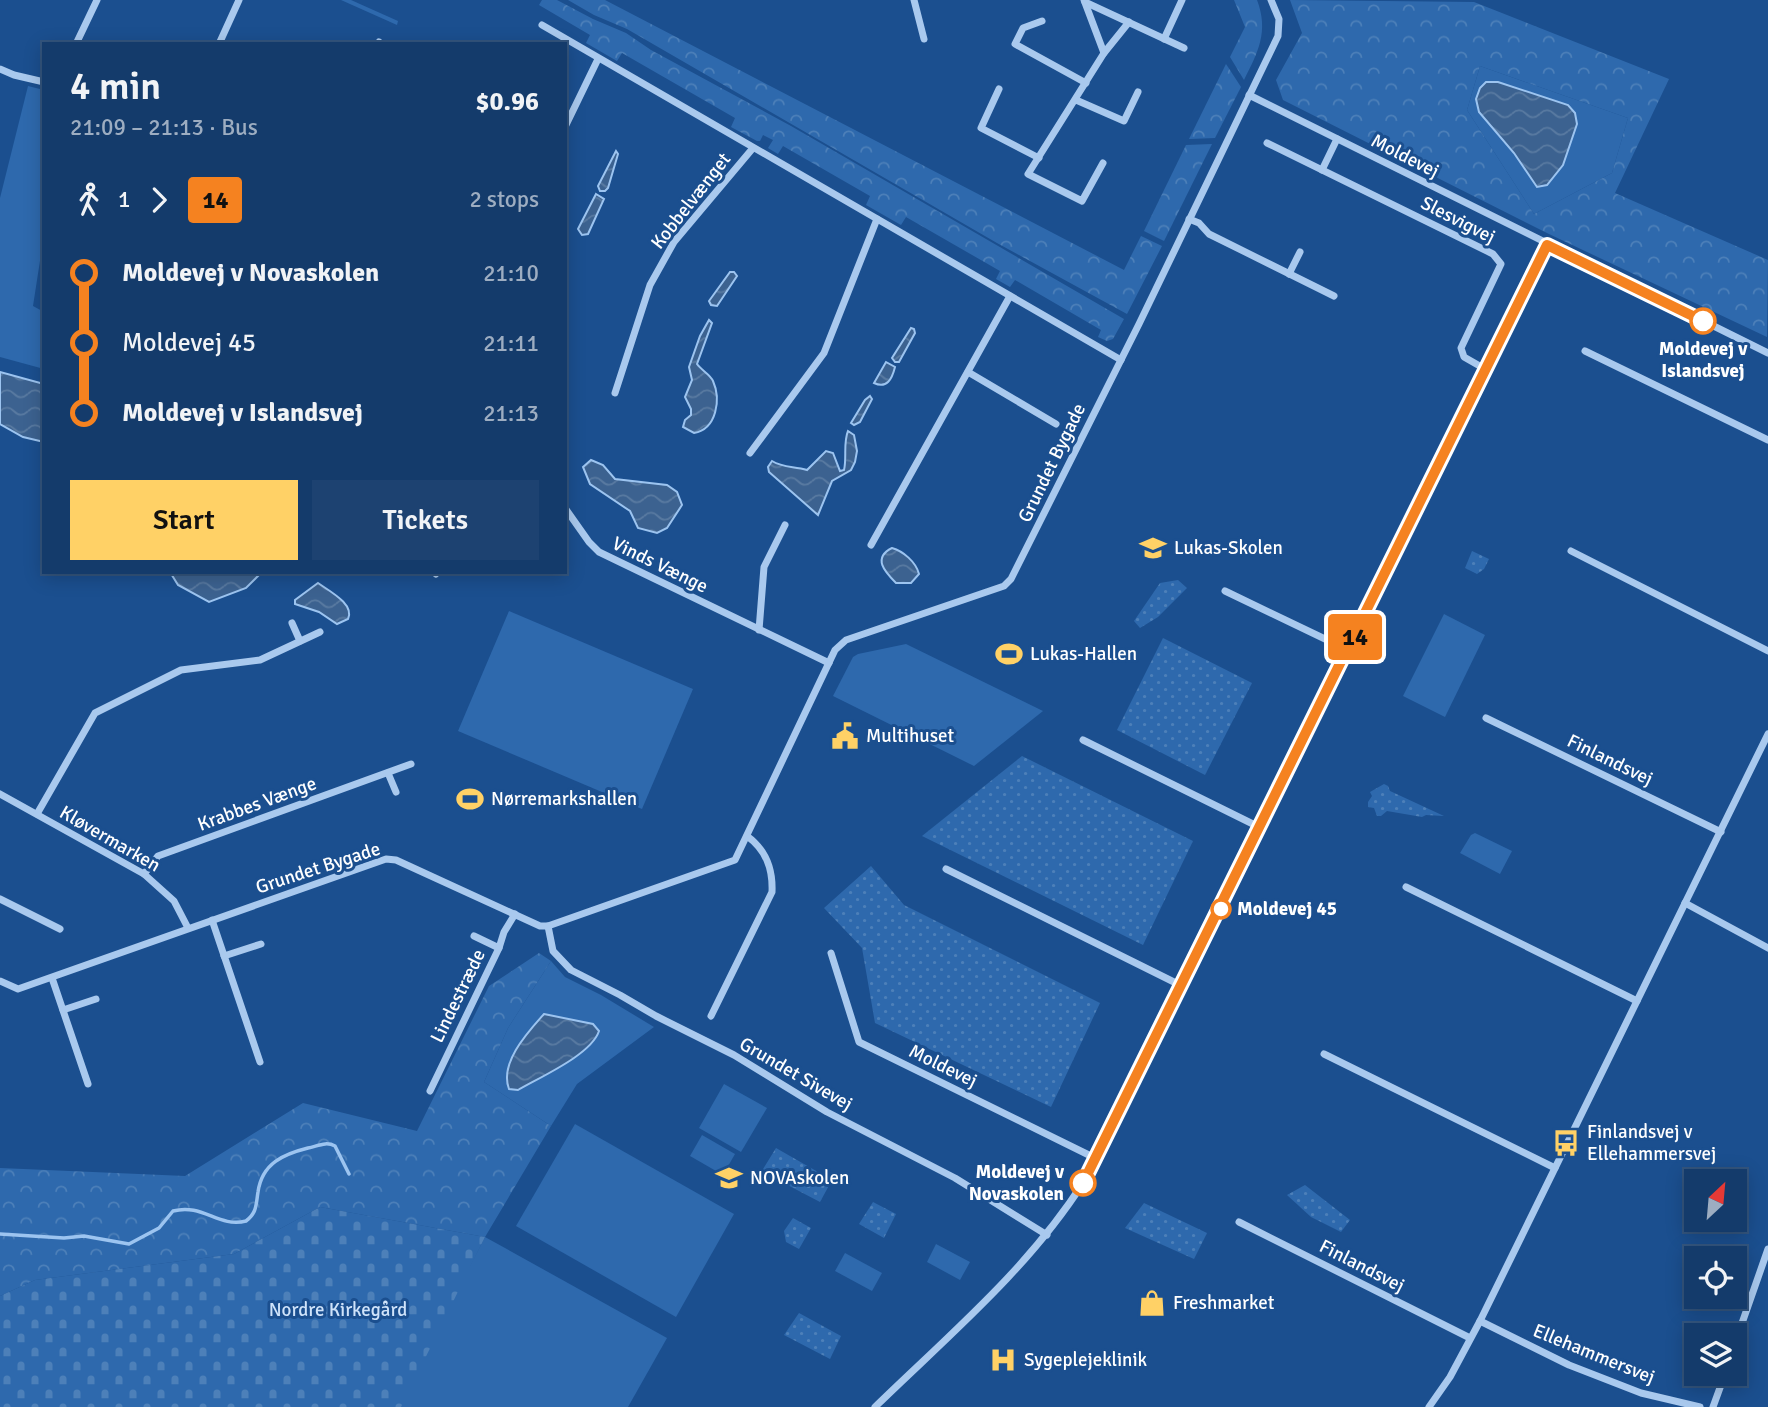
<!DOCTYPE html>
<html lang="en">
<head>
<meta charset="utf-8">
<style>
  :root { --surface:#143b6b; --page:#1d4271; --text:#f1f3f6; --muted:#9dadc1; --line:#33557e; --accent:#ffd166 }
  body { margin:0; font-family:Signika,sans-serif; background:var(--page); color:var(--text); height:100vh; display:flex; flex-direction:column; font-size:26px; white-space:nowrap }
  * { box-sizing:border-box; margin:0 }
  p { font-size:23px; color:var(--muted) }
  .icon { flex:none; width:38px; height:38px; fill:none; stroke:currentColor; stroke-width:2; stroke-linecap:round; stroke-linejoin:round }
  .map { position:relative; flex:1; overflow:hidden }
  .side { position:absolute; left:42px; top:42px; width:525px; height:532px; display:flex; flex-direction:column; background:var(--surface); border-radius:0px; box-shadow:0 4px 18px #0003,0 0 0 2px var(--line) }
  .side>* { flex:none }
  .badge { padding:0 14px; border-radius:5px; font-size:24px; line-height:46px }
  .needle { width:46px; rotate:26deg }
  .tools { position:absolute; left:1684px; top:1169px; display:grid; gap:14px }
  .tools a { display:grid; place-items:center; width:63px; height:63px; border-radius:0px; background:var(--surface); box-shadow:0 4px 18px #0003,0 0 0 2px var(--line); font-size:35px }
  .map>.badge { position:absolute; translate:-50% -50%; box-shadow:0 0 0 4px #fff }
  .legs { display:flex; align-items:center; gap:10px; height:77px; padding:0 28px; font-size:23px }
  .legs p { margin-inline-start:auto }
  .head { display:flex; align-items:center; justify-content:space-between; height:119px; padding:0 28px }
  h1 { font-size:38px; font-weight:600; line-height:52px }
  .button { display:flex; gap:14px; margin-top:auto; padding:14px 28px }
  .button a { flex:1; height:80px; border-radius:0px; background:var(--accent); color:#111; font-size:28px; font-weight:600; line-height:80px; text-align:center }
  .button a+a { background:var(--page); color:var(--text) }
  ul { padding:0 28px; list-style:none }
  li { display:flex; align-items:center; gap:24px; height:70px; font-size:26px }
  li i { display:grid; place-items:center; width:10px; height:100%; margin:0 9px; background:currentColor }
  li i::after { content:''; width:18px; height:18px; margin:-9px; border:5px solid; border-radius:50%; background:var(--surface) }
  li p { margin-inline-start:auto }
  li:first-child i { background:linear-gradient(#0000 50%,currentColor 0) }
  li:last-child i { background:linear-gradient(currentColor 50%,#0000 0) }
  .map>svg:first-child { display:block }
</style>
</head>
<body>
<div class="map">
<svg width="1768" height="1407" viewBox="0 0 1768 1407">
  <defs>
    <pattern id="forest-crowns" width="20" height="18" patternUnits="userSpaceOnUse" patternTransform="scale(1.75)"><rect width="20" height="18" fill="#2e69ad"/><path d="M2 6a3 3 0 1 1 6 0M12 15a3 3 0 1 1 6 0" fill="none" stroke="#4d80b9"/></pattern>
    <pattern id="cemetery-stones" width="16" height="16" patternUnits="userSpaceOnUse" patternTransform="scale(1.75)"><rect width="16" height="16" fill="#2e69ad"/><path d="M2 7V4a2 2 0 0 1 4 0v3zM10 15v-3a2 2 0 0 1 4 0v3z" fill="#4d80b9"/></pattern>
    <pattern id="park-dots" width="8" height="8" patternUnits="userSpaceOnUse" patternTransform="scale(1.75)"><rect width="8" height="8" fill="#2e69ad"/><path d="M2 2h.1M6 6h.1" fill="none" stroke="#4d80b9" stroke-width="1.8" stroke-linecap="round"/></pattern>
    <pattern id="water-waves" width="16" height="10" patternUnits="userSpaceOnUse" patternTransform="scale(1.75)"><rect width="16" height="10" fill="#3c6290"/><path d="M0 5q4-4 8 0t8 0" fill="none" stroke="#597aa1"/></pattern>
  </defs>
  <rect width="100%" height="100%" fill="#1b4f8f"/>
  <g fill="#2e69ad">
    <polygon points="341,0 351,0 398,21 397,25"/>
    <polygon points="1480,66 1628,118 1612,173 1534,214 1467,110"/>
    <polygon points="28,86 44,90 44,235 33,306 44,312 44,369 0,357 0,198"/>
    <polygon points="509,611 693,689 642,809 458,731"/>
    <polygon points="1444,614 1485,635 1445,717 1403,696"/>
    <polygon points="906,644 1043,711 974,766 833,696 853,657 858,654"/>
    <polygon points="1475,833 1512,851 1500,874 1460,853 1471,835"/>
    <polygon points="551,961 565,977 601,995 654,1027 577,1084 551,1126 484,1082 508,1028"/>
    <polygon points="724,1084 767,1108 741,1152 699,1128"/>
    <polygon points="575,1124 734,1214 676,1317 516,1226"/>
    <polygon points="702,1135 735,1154 723,1175 690,1156"/>
    <polygon points="485,1237 667,1338 628,1407 397,1407"/>
    <polygon points="936,1244 970,1262 960,1280 927,1262"/>
    <polygon points="845,1253 882,1273 872,1291 835,1271"/>
  </g>
  <g fill="url(#forest-crowns)" fill-rule="evenodd">
    <polygon points="542,0 557,0 593,19 626,33 651,50 791,126 1124,319 1113,339 1107,341 1098,337 1101,330 1015,280 1010,287 996,279 1000,271 906,217 901,225 866,205 870,196 783,146 778,154 768,148 773,140 763,135 760,141 757,141 731,127 735,118 622,53 617,61 586,43 590,35 539,5"/>
    <polygon points="568,0 605,0 1124,270 1141,236 1162,246 1127,314 997,243 627,29 594,15"/>
    <path d="M1234 0H1257C1269 32 1258 52 1244 80L1230 57 1245 27Z"/>
    <path d="M1290 0 1474 2 1669 79 1615 193 1768 260 1767 337 1549 234 1283 100 1276 80 1302 33ZM1480 66 1628 118 1612 173 1534 214 1467 110Z"/>
    <polygon points="1226,64 1241,87 1215,138 1189,139"/>
    <polygon points="1212,144 1164,241 1144,231 1186,145"/>
    <polygon points="539,953 551,961 508,1028 484,1082 551,1126 485,1237 320,1207 234,1254 35,1280 0,1296 0,1168 185,1176 303,1103 417,1131 489,986"/>
  </g>
  <polygon fill="url(#cemetery-stones)" points="320,1207 485,1237 401,1407 0,1407 0,1296 35,1280 234,1254"/>
  <g fill="url(#park-dots)">
    <polygon points="1472,551 1489,559 1484,569 1477,574 1465,568"/>
    <polygon points="1178,580 1187,588 1158,617 1140,628 1134,621 1160,583"/>
    <polygon points="1163,638 1252,683 1205,775 1117,730"/>
    <polygon points="1022,756 1193,841 1143,945 922,836"/>
    <polygon points="1384,784 1388,786 1390,791 1444,816 1426,815 1422,817 1387,811 1381,816 1377,816 1374,808 1368,807 1368,802 1372,796 1370,792"/>
    <polygon points="871,866 904,905 1100,1003 1051,1107 875,1023 862,948 824,908"/>
    <polygon points="776,1148 832,1180 820,1202 776,1179 771,1181 760,1174"/>
    <polygon points="1305,1185 1350,1220 1341,1232 1311,1217 1287,1195"/>
    <polygon points="873,1202 896,1214 884,1238 859,1224"/>
    <polygon points="1144,1203 1207,1233 1194,1259 1125,1228"/>
    <polygon points="793,1218 811,1228 799,1249 786,1242 784,1231"/>
    <polygon points="799,1313 841,1336 830,1359 784,1335"/>
  </g>
  <g fill="url(#water-waves)" stroke="#9cc4f0" stroke-width="2">
    <polygon points="1486,82 1498,82 1568,105 1575,113 1577,124 1563,165 1547,185 1537,187 1514,153 1479,112 1476,99 1480,88"/>
    <polygon points="616,151 618,154 608,188 605,191 600,191 598,186"/>
    <polygon points="596,194 604,199 588,234 582,235 578,229"/>
    <polygon points="730,272 734,272 737,276 717,306 711,305 709,301"/>
    <path d="M709 320 712 323 697 364C702 371 710 374 713 381 721 399 717 429 694 433L683 427 685 420 691 415V409L685 397 692 380 689 367 700 336Z"/>
    <polygon points="911,328 914,329 915,333 899,362 895,362 892,358"/>
    <path d="M886 362 895 367C892 379 887 389 874 383Z"/>
    <polygon points="0,372 44,384 44,442 23,437 0,424"/>
    <polygon points="870,396 872,399 860,422 854,425 851,423 865,400"/>
    <path d="M848 431 854 435 857 451 855 462 851 470 832 481 818 515 769 472 768 467 772 461C783 468 794 466 807 470L826 451 833 453 840 471 844 470C847 458 843 443 848 431Z"/>
    <polygon points="591,460 603,465 615,479 667,485 677,492 682,505 667,528 657,533 638,528 630,511 590,484 583,467"/>
    <path d="M892 548C903 551 916 562 919 574L911 583H896C885 572 872 558 892 548Z"/>
    <polygon points="170,572 262,572 246,588 209,602 178,585"/>
    <path d="M318 583C329 591 355 604 348 619L337 624 319 612 295 604V600Z"/>
    <path d="M544 1014 593 1024 599 1031C591 1055 540 1077 518 1090L509 1089C499 1063 528 1032 544 1014Z"/>
  </g>
  <g fill="none" stroke-linecap="round" stroke-linejoin="round">
    <path stroke="#9cc4f0" stroke-width="3.5" d="M0 1234 64 1238 84 1236 129 1244 159 1228 173 1211C203 1203 218 1228 246 1221 257 1213 256 1204 258 1192 262 1163 284 1154 308 1148 318 1146 326 1141 335 1146L349 1174"/>
    <g stroke="#a9c9ee" stroke-width="7">
      <polyline points="914,0 924,39"/>
      <polyline points="1084,0 1104,53 1028,174 1082,201 1103,163"/>
      <polyline points="1085,2 1184,48"/>
      <polyline points="1042,21 1023,28 1015,44 1086,83"/>
      <polyline points="542,25 1121,360"/>
      <polyline points="1164,39 1182,0"/>
      <polyline points="76,44 97,0"/>
      <polyline points="219,44 239,0"/>
      <polyline points="378,44 379,42"/>
      <polyline points="1104,53 1129,22"/>
      <polyline points="0,69 14,75 44,82"/>
      <polyline points="999,89 981,128 1039,158"/>
      <polyline points="1249,95 1768,353"/>
      <polyline points="1076,100 1124,121 1138,92"/>
      <polyline points="565,127 598,59"/>
      <polyline points="1267,143 1493,254 1501,264 1461,348 1464,357 1485,369"/>
      <polyline points="1322,170 1337,139"/>
      <polyline points="1189,219 1199,223 1209,234 1334,296"/>
      <polyline points="1289,274 1300,252"/>
      <polyline points="1585,351 1768,440"/>
      <polyline points="968,372 1056,424"/>
      <polyline points="615,393 650,285 674,242 753,148"/>
      <polyline points="750,453 824,353 877,219"/>
      <polyline points="1430,481 1547,245"/>
      <polyline points="565,508 589,542 599,552 829,663"/>
      <polyline points="871,545 1010,296"/>
      <polyline points="1571,551 1768,651"/>
      <polyline points="436,574 437,572"/>
      <polyline points="1225,591 1348,650"/>
      <polyline points="292,623 300,641"/>
      <polyline points="759,630 764,567 785,525"/>
      <polyline points="1486,718 1721,832"/>
      <polyline points="1083,740 1261,828"/>
      <polyline points="388,773 396,792"/>
      <polyline points="0,794 144,874 174,901 188,928"/>
      <polyline points="37,814 95,713 181,670 260,660 320,632"/>
      <polyline points="946,869 1182,986"/>
      <polyline points="144,874 158,856 411,764"/>
      <polyline points="1406,887 1637,1001"/>
      <polyline points="0,899 60,929"/>
      <polyline points="1685,903 1768,948"/>
      <polyline points="212,920 260,1062"/>
      <polyline points="548,926 553,951 571,970 620,995 656,1016 734,1055 827,1112 955,1178 1047,1235"/>
      <polyline points="474,936 499,948"/>
      <polyline points="831,953 859,1042 1097,1159"/>
      <polyline points="224,956 261,944"/>
      <polyline points="52,978 88,1084"/>
      <polyline points="0,981 18,989 386,859 396,860 540,926 548,926 735,860 835,650 846,640 1004,586 1011,579 1139,324 1278,36 1279,19 1271,0"/>
      <polyline points="63,1010 96,999"/>
      <path d="M711 1016 772 892C773 868 766 850 747 836"/>
      <polyline points="1324,1054 1555,1168"/>
      <polyline points="430,1091 499,948 504,932 515,914"/>
      <polyline points="1239,1222 1470,1338"/>
      <polyline points="1480,1321 1569,1365 1641,1393 1700,1407"/>
      <polyline points="1734,1346 1768,1249"/>
      <path d="M875 1407C948 1336 1028 1269 1083 1183L1414 514"/>
      <polyline points="1429,1407 1450,1377 1480,1321 1768,734"/>
      <polyline points="1713,1407 1725,1374"/>
    </g>
  </g>
  <g fill="none" stroke-linecap="round" stroke-linejoin="round">
    <defs>
      <polyline id="line-1" points="1083,1183 1547,245 1703,321"/>
    </defs>
    <use href="#line-1" stroke="#fff" stroke-width="16"/>
    <use href="#line-1" stroke="#f58220" stroke-width="10"/>
  </g>
  <defs>
    <symbol id="school-bare" viewBox="-9 -9 18 18"><path d="M0-5L7-2L0 1L-7-2ZM-4 1L0 2.5L4 1V4Q0 6-4 4Z" fill="#ffd166" stroke="#1b4f8f" stroke-width="2.5" paint-order="stroke"/></symbol>
    <symbol id="stadium-bare" viewBox="-9 -9 18 18"><path d="M0-5a6.5 5 0 1 0 0 10a6.5 5 0 1 0 0-10ZM-3.5-1.8h7v3.6h-7Z" fill="#ffd166" stroke="#1b4f8f" stroke-width="2.5" paint-order="stroke"/></symbol>
    <symbol id="civic-bare" viewBox="-9 -9 18 18"><path d="M-.6-6.5H3V-4.5H.6V-3L4-1V1h2V6H-6V1h2V-1L-.6-3ZM-1.2 2.5V6h2.4V2.5Z" fill="#ffd166" stroke="#1b4f8f" stroke-width="2.5" paint-order="stroke"/></symbol>
    <symbol id="bus-bare" viewBox="-9 -9 18 18"><path d="M-5-6H5V4H4V6H2V4H-2V6H-4V4H-5ZM-3.5-4V0h7V-4ZM-3.5 1.2v1.5H-2V1.2ZM2 1.2v1.5H3.5V1.2Z" fill="#ffd166" stroke="#1b4f8f" stroke-width="2.5" paint-order="stroke"/></symbol>
    <symbol id="shop-bare" viewBox="-9 -9 18 18"><path d="M-5-2.5h2.3a2.7 3.5 0 0 1 5.4 0H5L5.5 6h-11ZM-1.5-2.5h3a1.5 2.3 0 0 0-3 0Z" fill="#ffd166" stroke="#1b4f8f" stroke-width="2.5" paint-order="stroke"/></symbol>
    <symbol id="hospital-bare" viewBox="-9 -9 18 18"><path d="M-5-5h3v3.5h4V-5h3V5h-3V1.5h-4V5h-3Z" fill="#ffd166" stroke="#1b4f8f" stroke-width="2.5" paint-order="stroke"/></symbol>
  </defs>
  <g fill-rule="evenodd">
    <use href="#school-bare" x="1134" y="529" width="38" height="38"/>
    <use href="#stadium-bare" x="990" y="635" width="38" height="38"/>
    <use href="#civic-bare" x="826" y="717" width="38" height="38"/>
    <use href="#stadium-bare" x="451" y="780" width="38" height="38"/>
    <use href="#bus-bare" x="1547" y="1124" width="38" height="38"/>
    <use href="#school-bare" x="710" y="1159" width="38" height="38"/>
    <use href="#shop-bare" x="1133" y="1284" width="38" height="38"/>
    <use href="#hospital-bare" x="984" y="1341" width="38" height="38"/>
  </g>
  <g fill="#fff" stroke="#f58220" stroke-width="3.5">
    <circle cx="1703" cy="321" r="12"/>
    <circle cx="1221" cy="909" r="9"/>
    <circle cx="1083" cy="1183" r="12"/>
  </g>
  <g text-anchor="middle" dominant-baseline="central" stroke-width="6" stroke-linejoin="round" paint-order="stroke">
    <g font-size="19" fill="#fff" stroke="#1b4f8f">
      <text transform="translate(1405 156) rotate(27)">Moldevej</text>
      <text transform="translate(691 201) rotate(-52)">Kobbelvænget</text>
      <text transform="translate(1458 220) rotate(27)">Slesvigvej</text>
      <text transform="translate(1052 463) rotate(-64)">Grundet Bygade</text>
      <text transform="translate(660 565) rotate(26)">Vinds Vænge</text>
      <text transform="translate(1610 760) rotate(26)">Finlandsvej</text>
      <text transform="translate(257 804) rotate(-20)">Krabbes Vænge</text>
      <text transform="translate(110 839) rotate(30)">Kløvermarken</text>
      <text transform="translate(318 868) rotate(-18)">Grundet Bygade</text>
      <text transform="translate(458 996) rotate(-64)">Lindestræde</text>
      <text transform="translate(943 1066) rotate(26)">Moldevej</text>
      <text transform="translate(796 1074) rotate(30)">Grundet Sivevej</text>
      <text transform="translate(1362 1266) rotate(27)">Finlandsvej</text>
      <text transform="translate(1594 1354) rotate(22)">Ellehammersvej</text>
    </g>
    <g font-size="19" font-weight="bold" fill="#fff" stroke="#1b4f8f">
      <text x="1703" y="349">Moldevej v<tspan x="1703" dy="22">Islandsvej</tspan></text>
      <text x="1237" y="909" text-anchor="start">Moldevej 45</text>
      <text x="1064" y="1172" text-anchor="end">Moldevej v<tspan x="1064" dy="22">Novaskolen</tspan></text>
    </g>
    <g font-size="19" fill="#fff" stroke="#1b4f8f" text-anchor="start">
      <text x="1174" y="548">Lukas-Skolen</text>
      <text x="1030" y="654">Lukas-Hallen</text>
      <text x="866" y="736">Multihuset</text>
      <text x="491" y="799">Nørremarkshallen</text>
      <text x="1587" y="1132">Finlandsvej v<tspan x="1587" dy="22">Ellehammersvej</tspan></text>
      <text x="750" y="1178">NOVAskolen</text>
      <text x="1173" y="1303">Freshmarket</text>
      <text x="1024" y="1360">Sygeplejeklinik</text>
    </g>
    <g font-size="19" fill="#cfe3fa" stroke="#1b4f8f">
      <text x="338" y="1310">Nordre Kirkegård</text>
    </g>
  </g>
</svg>
<div class="tools">
<a><svg class="needle" viewBox="-14 -14 28 28"><path d="M0-13l5 13h-10z" fill="#e53935"/><path d="M0 13l5-13h-10z" fill="#9dadc1"/></svg></a>
<a><svg class="icon" aria-label="locate" viewBox="0 0 24 24"><circle cx="12" cy="12" r="6"/><path d="M12 2v4M12 18v4M2 12h4M18 12h4"/></svg></a>
<a><svg class="icon" aria-label="layers" viewBox="0 0 24 24"><path d="M12 4l9 5-9 5-9-5zM3 14l9 5 9-5"/></svg></a>
</div>
<b class="badge" style="left:1355px;top:637px;background:#f58220;color:#111">14</b>
<section class="side">
<div class="head"><div><h1>4 min</h1><p>21:09 – 21:13 · Bus</p></div><b>$0.96</b></div>
<div class="legs"><svg class="icon" aria-label="walk" viewBox="0 0 24 24"><circle cx="13" cy="4" r="2"/><path d="M13 8l-2 6 4 7M11 14l-3 7M7 12l3-4h3l4 4"/></svg>1<svg class="icon" aria-label="forward" viewBox="0 0 24 24"><path d="M9 5l7 7-7 7"/></svg><b class="badge" style="background:#f58220;color:#111">14</b><p>2 stops</p></div>
<ul>
<li><i style="color:#f58220"></i><b>Moldevej v Novaskolen</b><p>21:10</p></li>
<li><i style="color:#f58220"></i><span>Moldevej 45</span><p>21:11</p></li>
<li><i style="color:#f58220"></i><b>Moldevej v Islandsvej</b><p>21:13</p></li>
</ul>
<div class="button"><a>Start</a><a>Tickets</a></div>
</section>
</div>
</body>
</html>
